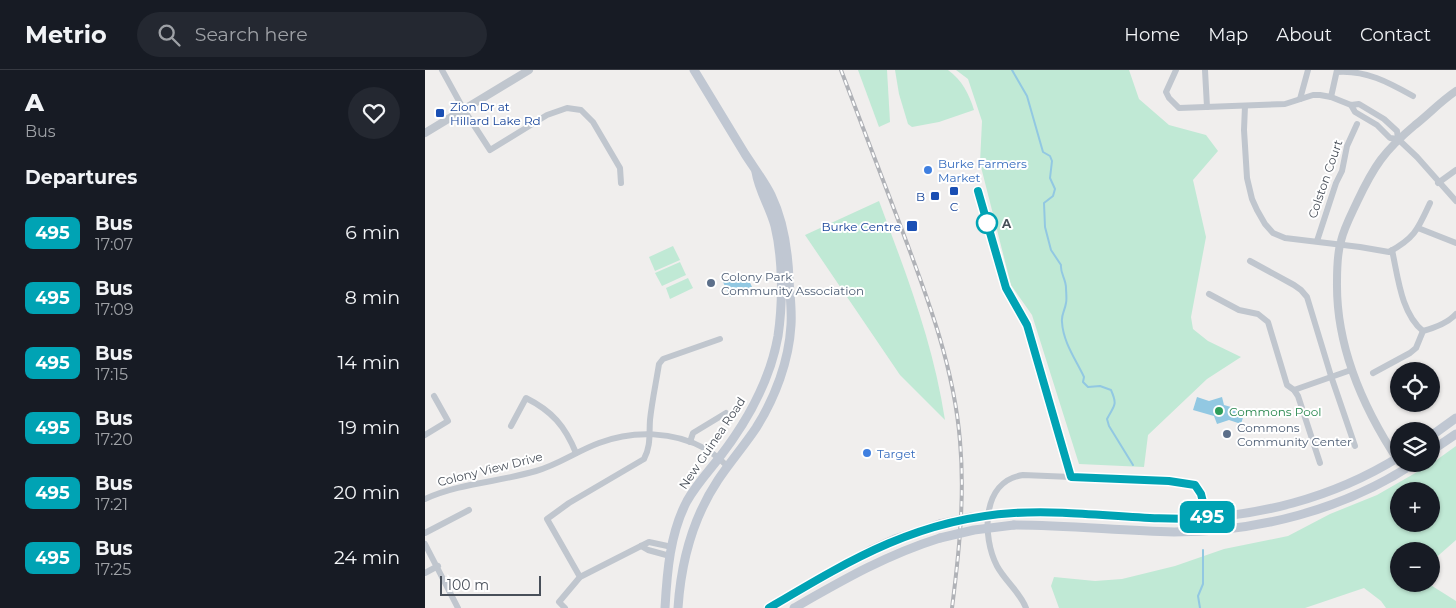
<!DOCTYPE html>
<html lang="en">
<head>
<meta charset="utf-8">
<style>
  :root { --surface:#171b24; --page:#242831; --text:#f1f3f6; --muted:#9ea1a6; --line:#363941 }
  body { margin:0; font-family:Montserrat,sans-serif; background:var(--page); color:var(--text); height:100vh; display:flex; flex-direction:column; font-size:19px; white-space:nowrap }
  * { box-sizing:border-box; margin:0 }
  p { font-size:16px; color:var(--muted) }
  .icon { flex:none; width:28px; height:28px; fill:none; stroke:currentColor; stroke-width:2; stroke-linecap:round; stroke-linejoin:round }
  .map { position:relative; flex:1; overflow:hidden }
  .drawer { display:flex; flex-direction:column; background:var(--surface); width:425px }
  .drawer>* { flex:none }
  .badge { padding:0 10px; border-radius:8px; font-size:18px; line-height:32px }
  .buttons { position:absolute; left:965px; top:292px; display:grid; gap:10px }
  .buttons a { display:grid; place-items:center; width:50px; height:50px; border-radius:50%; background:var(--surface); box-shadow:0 1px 4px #0004; font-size:25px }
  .scale { position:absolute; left:15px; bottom:12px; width:101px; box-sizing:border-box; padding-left:5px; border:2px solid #484f59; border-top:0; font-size:14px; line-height:18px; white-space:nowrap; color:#484f59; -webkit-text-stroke:4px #fff; paint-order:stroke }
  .map>.badge { position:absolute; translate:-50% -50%; box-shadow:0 0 0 2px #fff }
  h2 { padding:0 25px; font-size:19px; line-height:45px }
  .round { display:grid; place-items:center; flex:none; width:52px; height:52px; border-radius:26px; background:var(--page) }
  .headline { display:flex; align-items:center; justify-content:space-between; height:85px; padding:0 25px }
  h1 { font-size:24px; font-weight:800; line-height:38px }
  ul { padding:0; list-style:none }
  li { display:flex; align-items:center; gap:15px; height:65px; padding:0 25px }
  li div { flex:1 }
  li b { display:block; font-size:19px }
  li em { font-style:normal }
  li .badge { min-width:55px; font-weight:700; text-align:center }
  header { display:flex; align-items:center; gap:30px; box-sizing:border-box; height:70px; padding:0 25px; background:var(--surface); border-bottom:1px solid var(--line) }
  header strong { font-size:24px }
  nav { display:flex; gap:28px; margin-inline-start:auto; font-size:18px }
  .search { width:350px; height:45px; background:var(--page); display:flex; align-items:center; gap:12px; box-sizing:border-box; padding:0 18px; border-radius:28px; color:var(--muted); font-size:19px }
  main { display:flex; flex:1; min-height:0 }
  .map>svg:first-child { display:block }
</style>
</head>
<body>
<header>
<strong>Metrio</strong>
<div class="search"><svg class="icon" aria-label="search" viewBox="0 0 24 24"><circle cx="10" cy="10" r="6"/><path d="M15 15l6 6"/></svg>Search here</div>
<nav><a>Home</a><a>Map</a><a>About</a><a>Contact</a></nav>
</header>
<main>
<section class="drawer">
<div class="headline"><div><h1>A</h1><p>Bus</p></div><a class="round"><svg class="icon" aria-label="heart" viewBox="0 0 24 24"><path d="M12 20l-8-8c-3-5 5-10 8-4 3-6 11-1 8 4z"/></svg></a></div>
<h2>Departures</h2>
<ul>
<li><span class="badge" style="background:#00a3b4;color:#fff">495</span><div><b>Bus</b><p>17:07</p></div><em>6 min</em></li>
<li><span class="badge" style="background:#00a3b4;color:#fff">495</span><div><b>Bus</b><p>17:09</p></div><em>8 min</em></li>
<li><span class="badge" style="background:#00a3b4;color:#fff">495</span><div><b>Bus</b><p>17:15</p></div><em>14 min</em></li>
<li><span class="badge" style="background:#00a3b4;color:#fff">495</span><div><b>Bus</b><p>17:20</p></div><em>19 min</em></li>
<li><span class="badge" style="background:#00a3b4;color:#fff">495</span><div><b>Bus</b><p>17:21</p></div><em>20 min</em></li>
<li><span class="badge" style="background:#00a3b4;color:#fff">495</span><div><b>Bus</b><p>17:25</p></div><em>24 min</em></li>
</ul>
</section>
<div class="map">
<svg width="1031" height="538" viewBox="0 0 1031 538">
  <rect width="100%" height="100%" fill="#f0eeed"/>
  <g fill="#c0e9d5" fill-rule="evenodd">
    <polygon points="433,0 462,0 465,52 454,57"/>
    <path d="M470 0H523C537 10 544 24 549 40L514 52 487 57 483 54 474 24Z"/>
    <polygon points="531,0 704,0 714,29 744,55 781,65 793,81 768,110 781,167 766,247 768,259 783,271 816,287 782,309 723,365 719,397 654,394 607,245 586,215 555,93 557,51 543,9"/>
    <path d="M454 131C481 204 508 271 520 350L475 305 380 165Z"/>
    <polygon points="248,176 255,190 230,201 224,187"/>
    <polygon points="255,192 261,205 237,216 230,203"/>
    <polygon points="263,208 268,218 245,229 241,218"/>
    <path d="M1031 376V470L1006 492V481H974V514H1004L1031 531V538H961L956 531 939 518 880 538H634L626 516 629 507 670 511 697 509 750 496 799 479 863 466 905 444 952 425 1006 394ZM974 421H1006V454H974Z"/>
  </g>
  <g fill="#92c8e2">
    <polygon points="321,204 327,217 305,227 298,212"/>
    <polygon points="772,327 784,331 797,327 799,335 820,341 816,354 804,350 792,354 789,346 768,340"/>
  </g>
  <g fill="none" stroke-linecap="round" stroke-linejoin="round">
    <g stroke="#92c8e2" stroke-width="2">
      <path d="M587 0 602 26 618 82 625 86 627 91 625 108 630 119 628 126 619 133 620 157 626 180 636 195C635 203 641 209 641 218 641 221 642 230 641 233 640 240 636 245 637 252 638 272 651 290 659 307L658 312 663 317 675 316 686 320C693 336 689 335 682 349L684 356 708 395"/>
      <polyline points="775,538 773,526 778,514 778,480"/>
    </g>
    <g stroke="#c0c6ce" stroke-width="6">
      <polyline points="17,0 39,40 65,80 122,45 142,38 156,40 168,52 195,98 196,113"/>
      <polyline points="751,0 741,22 744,28 754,38 860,34 888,25 895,25 906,27 926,35 934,34 959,49 972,61 973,69"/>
      <polyline points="780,0 782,37"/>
      <path d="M912 2C941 0 963 12 988 26"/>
      <polyline points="906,27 912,0"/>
      <polyline points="875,29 883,0"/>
      <polyline points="926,35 930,42 952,55 965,68 973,69 992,87 1031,131"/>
      <path d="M820 36 819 60 822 108 827 129 832 140 840 154 848 163 860 168 935 177 964 182C990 168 993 159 1005 133"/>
      <polyline points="1013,113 1031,100"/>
      <polyline points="993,158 1031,173"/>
      <polyline points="892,171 911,113 917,101 922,76 932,54"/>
      <path d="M967 180C973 207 976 243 998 261"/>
      <polyline points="825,191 869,215 876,220 882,227 906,306 930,376"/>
      <polyline points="784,224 814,240 833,244 843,252 862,315 869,320 873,326 895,393"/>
      <path d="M948 303 985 283 991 278 998 261C1009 258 1023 253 1031 244"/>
      <polyline points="869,320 926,300"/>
      <path d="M86 356 101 328C127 341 140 356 151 383"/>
      <polyline points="0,365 23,351 9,326"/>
      <polyline points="265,372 268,363 301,343"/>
      <path d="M0 429C35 413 74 412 111 401 133 395 152 381 174 373 208 360 249 361 281 379 289 384 296 390 302 396"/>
      <polyline points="0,463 44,440"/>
      <polyline points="0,474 33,538"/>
      <polyline points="216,476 223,480 245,486"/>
      <polyline points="0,503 13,496"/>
      <path d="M155 507 122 449 144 433 219 389C226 376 224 364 225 350 227 331 231 313 234 294L238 289 295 269"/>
      <polyline points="140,538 134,532 155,507 216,476 224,472 247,477"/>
      <path d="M601 538C595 522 580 511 572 496 557 467 556 411 598 405L744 411 771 415C780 429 782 444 784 460"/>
    </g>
    <g stroke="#c0c6ce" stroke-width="8">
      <polyline points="0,63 104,0"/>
      <path d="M974 392C938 338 911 278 912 212 912 199 912 184 916 171 919 158 926 145 932 132 949 96 959 81 990 55 1004 44 1016 31 1031 21"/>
    </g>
    <g stroke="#c0c7d2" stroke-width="9">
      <polyline points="1006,366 1031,348"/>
      <polyline points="1006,381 1031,364"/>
      <path d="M590 443C628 442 666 445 704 447 720 448 737 449 753 449 831 448 908 428 974 387"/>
      <path d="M589 455C643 455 696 461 749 462 832 462 918 440 988 394"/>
      <path d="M240 538C242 502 245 463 262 431 271 415 283 402 294 388 322 352 345 311 353 266 358 232 358 189 350 156 345 137 334 121 331 102"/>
      <path d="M253 538C256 492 267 449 293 410 305 392 319 376 331 358 350 328 364 291 366 255 367 240 365 225 364 210 363 181 359 152 346 125 339 111 329 98 320 84 303 56 286 28 269 0"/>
      <polyline points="344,538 448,479 470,469 515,454"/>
      <path d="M369 538C418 510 461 485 515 468"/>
    </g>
    <defs>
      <path id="rail" d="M416 0C436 53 457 107 477 160 503 229 529 297 535 371 540 427 534 483 527 538"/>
    </defs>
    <use href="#rail" stroke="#b0b2b7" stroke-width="4"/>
    <use href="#rail" stroke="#fff" stroke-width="2" stroke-dasharray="5.5" stroke-linecap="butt"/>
    <g stroke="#c0c7d2" stroke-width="9">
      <polyline points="515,454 547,447 590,443"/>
      <polyline points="515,468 549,460 589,455"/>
    </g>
  </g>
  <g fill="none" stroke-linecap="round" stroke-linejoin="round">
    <defs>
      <path id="line" d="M344 538C425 490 492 449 589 443 653 439 718 452 782 448L776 424 770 415 744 411 646 407 602 255 581 218 553 121"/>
    </defs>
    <use href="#line" stroke="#fff" stroke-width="11"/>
    <use href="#line" stroke="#00a3b4" stroke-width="8"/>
  </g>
  <g fill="#1a4fb4" stroke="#fff" stroke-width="2">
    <rect x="10" y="38" width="10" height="10" rx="2.5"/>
    <rect x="524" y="116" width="10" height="10" rx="2.5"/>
    <rect x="505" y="121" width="10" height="10" rx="2.5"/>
    <rect x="481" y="150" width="12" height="12" rx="2.5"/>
  </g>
  <g fill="#3f7fe0" stroke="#fff" stroke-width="2">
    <circle cx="503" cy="100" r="5"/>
    <circle cx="442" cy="383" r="5"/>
  </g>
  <circle fill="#fff" stroke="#00a3b4" stroke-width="2.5" cx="562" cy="153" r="10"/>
  <g fill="#5c6f8a" stroke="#fff" stroke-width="2">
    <circle cx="286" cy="213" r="5"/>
    <circle cx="802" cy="364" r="5"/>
  </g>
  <circle fill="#2e9e5b" stroke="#fff" stroke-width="2" cx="794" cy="341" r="5"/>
  <g text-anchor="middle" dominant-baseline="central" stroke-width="4" stroke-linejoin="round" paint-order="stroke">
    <g font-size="12" fill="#164399" stroke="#fff" text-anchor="end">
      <text x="25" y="36" text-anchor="start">Zion Dr at<tspan x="25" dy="14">Hillard Lake Rd</tspan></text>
      <text x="500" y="126">B</text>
      <text x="529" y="136" text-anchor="middle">C</text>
      <text x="476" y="156">Burke Centre</text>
    </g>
    <g font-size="12" fill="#366cbe" stroke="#fff" text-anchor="start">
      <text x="513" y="93">Burke Farmers<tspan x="513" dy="14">Market</tspan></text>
      <text x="452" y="383">Target</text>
    </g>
    <g font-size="12" fill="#484f59" stroke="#fff">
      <text transform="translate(900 109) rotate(-71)">Colston Court</text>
      <text transform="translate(287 373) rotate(-56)">New Guinea Road</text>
      <text transform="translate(65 399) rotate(-14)">Colony View Drive</text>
    </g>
    <g font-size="12" font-weight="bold" fill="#484f59" stroke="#fff" text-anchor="start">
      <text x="577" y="153">A</text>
    </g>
    <g font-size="12" fill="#4e5e75" stroke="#fff" text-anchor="start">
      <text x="296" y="206">Colony Park<tspan x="296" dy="14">Community Association</tspan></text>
      <text x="812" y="357">Commons<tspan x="812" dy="14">Community Center</tspan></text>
    </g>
    <g font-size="12" fill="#27864d" stroke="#fff" text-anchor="start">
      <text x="804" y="341">Commons Pool</text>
    </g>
  </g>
</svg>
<div class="buttons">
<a><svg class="icon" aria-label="locate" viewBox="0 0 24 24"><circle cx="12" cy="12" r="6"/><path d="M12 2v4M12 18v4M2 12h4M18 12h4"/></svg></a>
<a><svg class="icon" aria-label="layers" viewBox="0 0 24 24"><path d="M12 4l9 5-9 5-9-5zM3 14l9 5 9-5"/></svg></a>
<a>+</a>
<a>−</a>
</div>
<div class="scale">100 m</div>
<b class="badge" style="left:782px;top:447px;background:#00a3b4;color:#fff">495</b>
</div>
</main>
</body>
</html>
